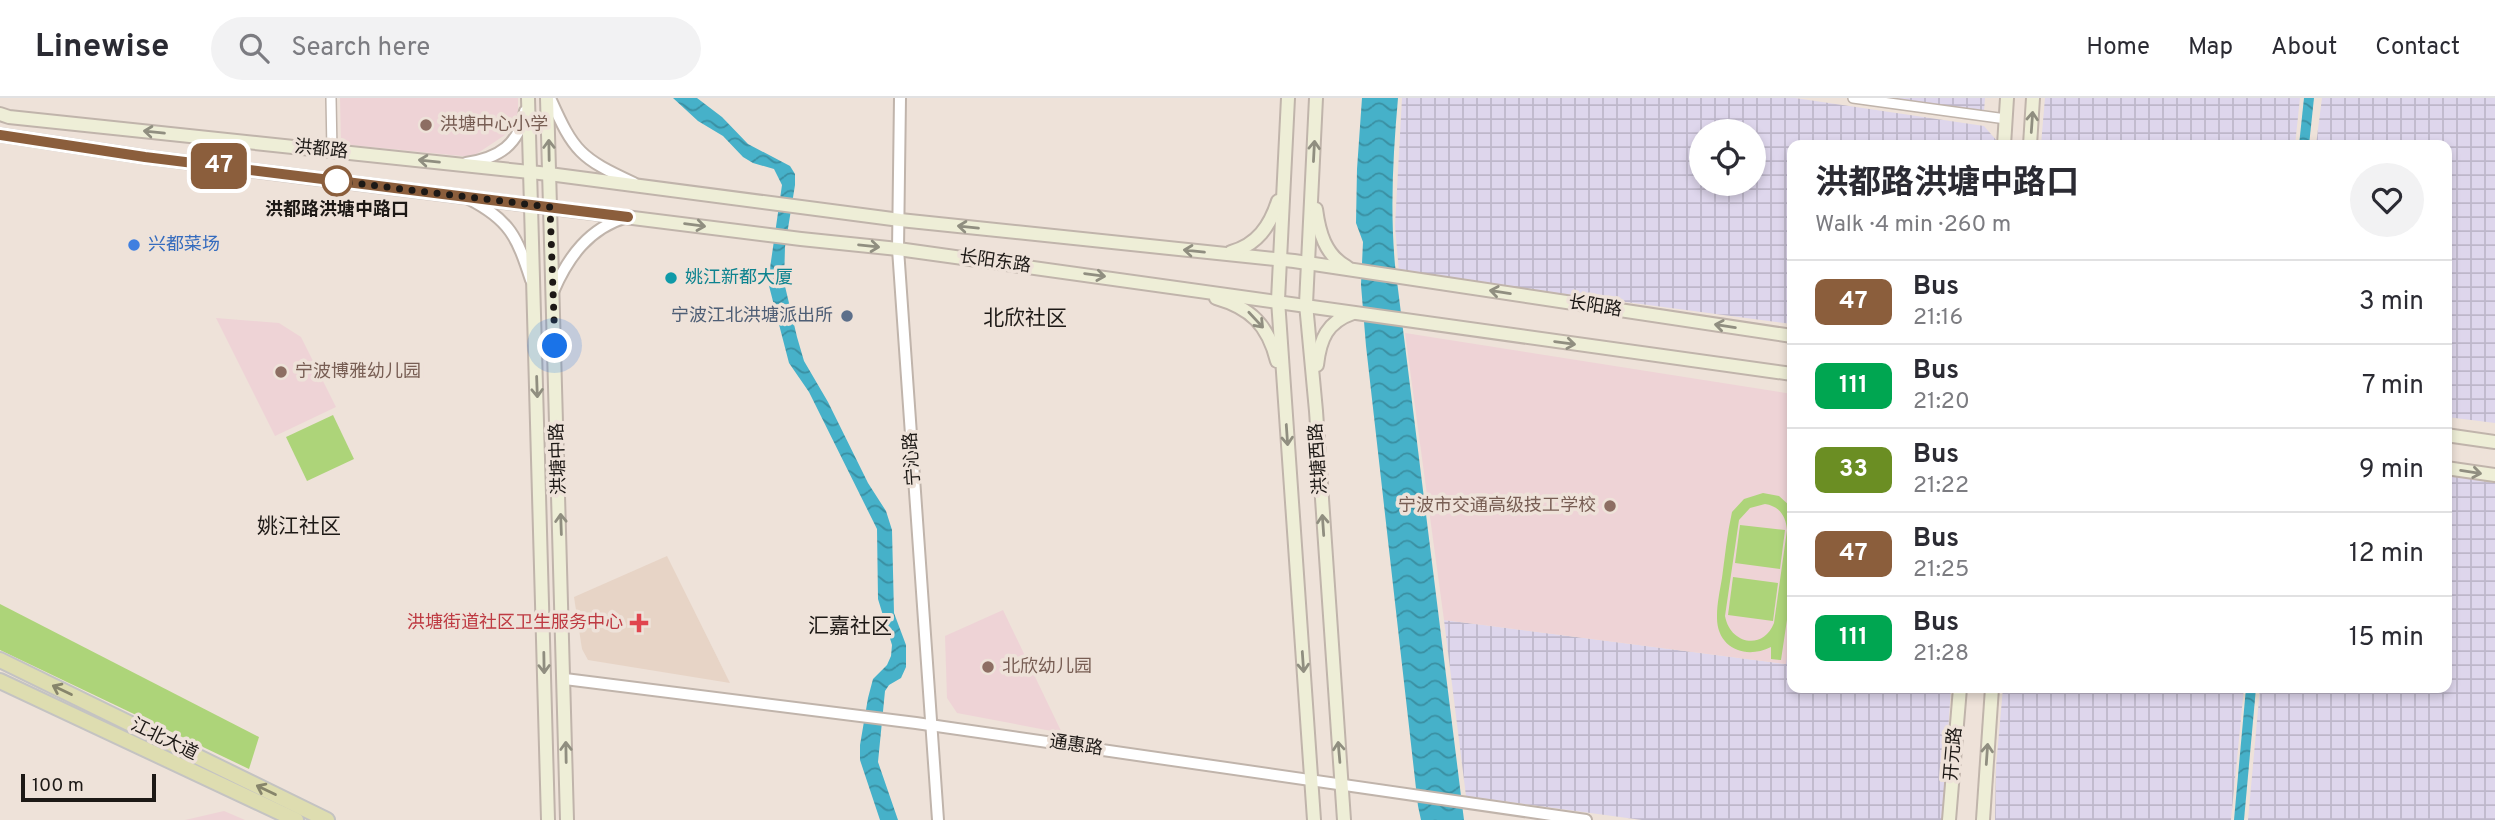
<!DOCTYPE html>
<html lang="en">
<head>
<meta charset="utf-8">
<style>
  :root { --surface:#fff; --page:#f2f2f3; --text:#2b2b33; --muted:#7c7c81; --line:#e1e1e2 }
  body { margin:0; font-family:Overpass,"Noto Sans SC",sans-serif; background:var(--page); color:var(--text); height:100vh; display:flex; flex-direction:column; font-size:26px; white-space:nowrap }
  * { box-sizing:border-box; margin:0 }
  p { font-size:23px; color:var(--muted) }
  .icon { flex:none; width:38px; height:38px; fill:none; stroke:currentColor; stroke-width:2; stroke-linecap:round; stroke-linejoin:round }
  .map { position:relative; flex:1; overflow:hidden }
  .side { position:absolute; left:1787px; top:42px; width:665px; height:553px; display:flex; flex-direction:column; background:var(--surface); border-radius:14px; box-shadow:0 4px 10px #0003 }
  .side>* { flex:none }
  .badge { padding:0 14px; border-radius:10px; font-size:24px; line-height:46px }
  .controls { position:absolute; left:1689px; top:21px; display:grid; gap:14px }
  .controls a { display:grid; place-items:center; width:77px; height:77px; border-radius:50%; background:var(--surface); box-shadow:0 4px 10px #0003; font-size:35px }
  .scale { position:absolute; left:21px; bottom:18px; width:135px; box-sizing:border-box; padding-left:7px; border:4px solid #1d1916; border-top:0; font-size:19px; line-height:24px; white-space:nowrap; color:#1d1916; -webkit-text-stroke:5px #eee2d9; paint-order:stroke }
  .you { position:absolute; width:35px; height:35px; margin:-18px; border:5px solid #fff; border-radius:50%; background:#1a73e8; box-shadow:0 0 0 10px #1a73e833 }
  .map>.badge { position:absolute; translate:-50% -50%; box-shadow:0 0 0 4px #fff }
  .round { display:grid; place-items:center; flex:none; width:74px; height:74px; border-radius:37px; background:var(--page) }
  .head { display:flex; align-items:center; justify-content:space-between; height:119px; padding:0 28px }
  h1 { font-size:33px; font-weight:700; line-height:52px }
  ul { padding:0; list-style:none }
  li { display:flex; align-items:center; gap:21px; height:84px; padding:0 28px; border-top:2px solid var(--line) }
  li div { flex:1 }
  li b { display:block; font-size:26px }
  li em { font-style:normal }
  li .badge { min-width:77px; font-weight:700; text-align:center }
  header { display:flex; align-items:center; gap:42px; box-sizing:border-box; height:98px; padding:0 35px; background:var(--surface); border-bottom:2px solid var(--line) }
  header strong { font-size:33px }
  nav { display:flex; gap:38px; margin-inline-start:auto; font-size:24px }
  .search { width:490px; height:63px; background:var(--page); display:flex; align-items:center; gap:18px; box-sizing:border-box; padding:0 24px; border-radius:38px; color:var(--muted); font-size:26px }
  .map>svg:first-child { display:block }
</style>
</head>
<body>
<header>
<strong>Linewise</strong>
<div class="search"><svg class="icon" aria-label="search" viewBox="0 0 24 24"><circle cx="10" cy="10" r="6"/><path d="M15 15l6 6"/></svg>Search here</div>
<nav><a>Home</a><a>Map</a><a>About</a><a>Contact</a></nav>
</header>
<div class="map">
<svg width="2495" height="722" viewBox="0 0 2495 722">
  <defs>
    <pattern id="industrial-grid" width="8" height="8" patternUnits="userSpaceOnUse" patternTransform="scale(1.75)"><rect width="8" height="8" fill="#ded6ec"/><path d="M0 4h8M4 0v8" fill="none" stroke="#beb7ca"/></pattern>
    <pattern id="water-waves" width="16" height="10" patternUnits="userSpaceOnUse" patternTransform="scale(1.75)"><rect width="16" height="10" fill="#46b1c9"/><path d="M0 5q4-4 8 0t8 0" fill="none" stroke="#3a8fa2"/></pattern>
  </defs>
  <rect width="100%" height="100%" fill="#eee2d9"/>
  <polygon fill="#e7d4c6" points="667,458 730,585 588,562 582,551 574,499"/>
  <g fill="url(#industrial-grid)" fill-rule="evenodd">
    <path d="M1402 0H1795L1984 28 1997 43 1996 47H1792V226L1399 174 1395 128ZM1701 33H1754V86H1701Z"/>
    <polygon points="1887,0 1985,0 1984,13"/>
    <polygon points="2045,0 2300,0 2295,47 2041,47"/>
    <polygon points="2322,0 2495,0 2495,325 2447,319 2446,47 2316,47"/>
    <polygon points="2447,377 2495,385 2495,722 2248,722 2260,590 2446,590"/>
    <polygon points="1792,520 1792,590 1951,590 1942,722 1642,722 1466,698 1444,522 1785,566"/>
    <polygon points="2003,590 2244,590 2231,722 1995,722 1996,669"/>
  </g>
  <g fill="#eed3d6">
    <polygon points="340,0 518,0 518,16 505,37 472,59 341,46"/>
    <polygon points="216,220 279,225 301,239 336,309 275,338"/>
    <polygon points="1405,235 1792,296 1792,520 1786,566 1444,522"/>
    <polygon points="1003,512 1062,635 957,615 947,600 945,538"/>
    <polygon points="224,713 245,722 185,722"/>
  </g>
  <g fill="#add479" fill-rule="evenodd">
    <polygon points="333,317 354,361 307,383 286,339"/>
    <path d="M1763 395 1779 398 1790 408 1792 395V488L1781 562 1771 561V549C1745 562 1716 550 1717 518 1717 505 1720 492 1722 480 1725 458 1727 436 1732 414L1744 401ZM1765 406C1779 408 1786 418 1787 432L1774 525C1763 553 1730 546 1725 518L1739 422 1750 410Z"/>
    <polygon points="1740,427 1785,432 1780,471 1735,465"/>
    <polygon points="1733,479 1778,485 1773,523 1728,517"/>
    <polygon points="0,506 259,639 249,671 0,552"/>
  </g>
  <g fill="url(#water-waves)">
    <polygon points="673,0 697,0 722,19 748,46 790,68 795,76 795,87 785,149 784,184 797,239 804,263 828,304 868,385 886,413 892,432 894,515 906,547 906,569 901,580 889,587 885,593 878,664 898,722 880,722 860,662 860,647 868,600 873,581 887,567 891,558 892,547 878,501 877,431 809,294 789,265 768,184 782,87 774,71 753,65 743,59 723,38 698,23"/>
    <path d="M1362 0H1398C1393 56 1390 111 1395 167L1464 722H1421L1418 708 1366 248 1361 187 1363 144 1356 125 1357 71Z"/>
    <polygon points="2304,0 2314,0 2309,47 2299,47"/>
    <polygon points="2246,590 2256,590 2244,722 2234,722"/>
  </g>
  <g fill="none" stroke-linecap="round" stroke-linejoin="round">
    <defs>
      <g id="minor">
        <polyline points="331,0 332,53"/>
        <polyline points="1853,0 2006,21"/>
      </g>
      <g id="tertiary">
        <path d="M550 0C574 54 580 60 634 85"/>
        <polyline points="900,0 898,151 938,722"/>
        <path d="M466 65C499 60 519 47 525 13"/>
        <path d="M469 101C510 122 517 139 531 182"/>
        <path d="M553 194C568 159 589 130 627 119"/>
        <polyline points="565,581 916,625 1586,722"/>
      </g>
      <g id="secondary">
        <polyline points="528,0 548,722"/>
        <polyline points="547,0 567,722"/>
        <polyline points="1288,0 1278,202 1314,722"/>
        <polyline points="1316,0 1306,206 1316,313 1344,722"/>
        <polyline points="0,16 9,19 549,76 900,122 1294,163 1792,238"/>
        <polyline points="0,37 145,59 801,141 898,151 1792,276"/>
        <polyline points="2004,47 2007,0"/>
        <polyline points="2030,47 2033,0"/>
        <path d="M1316 111C1319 134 1325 157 1347 169"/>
        <path d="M1231 154C1257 147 1270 128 1278 103"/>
        <path d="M1216 200C1251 210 1268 227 1277 263"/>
        <path d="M1317 267C1320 241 1327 224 1353 215"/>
        <polyline points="2446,337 2495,344"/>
        <polyline points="2446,370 2495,377"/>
        <polyline points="1949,722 1960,590"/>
        <polyline points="1983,722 1992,590"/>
      </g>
      <g id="primary">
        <polyline points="0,562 327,722"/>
        <polyline points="0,583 296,722"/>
      </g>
    </defs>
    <use href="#minor" stroke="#c0b4ab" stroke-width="12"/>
    <use href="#tertiary" stroke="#c0b4ab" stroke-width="14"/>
    <use href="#secondary" stroke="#c0b4ab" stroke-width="16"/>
    <use href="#primary" stroke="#c4c3c2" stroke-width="18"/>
    <use href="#minor" stroke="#fff" stroke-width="9"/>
    <use href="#tertiary" stroke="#fff" stroke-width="10"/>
    <use href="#secondary" stroke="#eeeed7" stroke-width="12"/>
    <use href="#primary" stroke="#deddb0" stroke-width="14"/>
  </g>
  <defs><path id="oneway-shaft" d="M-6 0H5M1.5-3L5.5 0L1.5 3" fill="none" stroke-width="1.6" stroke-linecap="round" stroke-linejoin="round" transform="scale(1.75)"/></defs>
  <g stroke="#908e80">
    <use href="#oneway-shaft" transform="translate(2032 24) rotate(-86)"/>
    <use href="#oneway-shaft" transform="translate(154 34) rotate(-174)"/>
    <use href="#oneway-shaft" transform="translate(549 52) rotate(-91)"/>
    <use href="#oneway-shaft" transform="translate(1314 53) rotate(-87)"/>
    <use href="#oneway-shaft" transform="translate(429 63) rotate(-174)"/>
    <use href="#oneway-shaft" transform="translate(695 127) rotate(7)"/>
    <use href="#oneway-shaft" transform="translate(968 129) rotate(-174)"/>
    <use href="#oneway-shaft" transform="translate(869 148) rotate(6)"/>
    <use href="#oneway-shaft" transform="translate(1194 153) rotate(-174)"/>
    <use href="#oneway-shaft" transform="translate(1095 177) rotate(8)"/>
    <use href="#oneway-shaft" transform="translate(1500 194) rotate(-171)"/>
    <use href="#oneway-shaft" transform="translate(1256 222) rotate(47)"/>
    <use href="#oneway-shaft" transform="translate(1725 228) rotate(-171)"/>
    <use href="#oneway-shaft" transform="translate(1565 245) rotate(8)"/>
    <use href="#oneway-shaft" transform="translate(537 289) rotate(88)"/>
    <use href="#oneway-shaft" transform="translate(1287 337) rotate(86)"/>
    <use href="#oneway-shaft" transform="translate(2471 374) rotate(9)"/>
    <use href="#oneway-shaft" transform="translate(561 426) rotate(-92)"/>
    <use href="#oneway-shaft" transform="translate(1323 427) rotate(-94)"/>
    <use href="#oneway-shaft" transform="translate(1303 564) rotate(86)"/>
    <use href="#oneway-shaft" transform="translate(544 565) rotate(89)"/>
    <use href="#oneway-shaft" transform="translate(566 654) rotate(-91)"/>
    <use href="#oneway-shaft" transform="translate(1339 654) rotate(-95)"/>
    <use href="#oneway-shaft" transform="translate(1987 656) rotate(-86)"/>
  </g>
  <g stroke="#87856b">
    <use href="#oneway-shaft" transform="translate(62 592) rotate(-154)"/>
    <use href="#oneway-shaft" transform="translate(266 692) rotate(-154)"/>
  </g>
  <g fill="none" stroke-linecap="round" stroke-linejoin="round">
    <defs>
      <polyline id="line" points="0,37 145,59 628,119"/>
    </defs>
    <use href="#line" stroke="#fff" stroke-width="16"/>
    <use href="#line" stroke="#8b5e3c" stroke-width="10"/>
    <polyline stroke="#1d1916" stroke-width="7" stroke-dasharray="0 12.6" points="337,83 550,109 555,248"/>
  </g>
  <g fill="#8d6e63" stroke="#eee2d9" stroke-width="2.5">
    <circle cx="426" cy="27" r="7"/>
    <circle cx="281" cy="274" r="7"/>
    <circle cx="1610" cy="408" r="7"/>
    <circle cx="988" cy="569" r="7"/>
  </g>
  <circle fill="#fff" stroke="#8b5e3c" stroke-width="3.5" cx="337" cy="83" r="14"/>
  <circle fill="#3f7fe0" stroke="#eee2d9" stroke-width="2.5" cx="134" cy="147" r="7"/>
  <circle fill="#0f9aa8" stroke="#eee2d9" stroke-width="2.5" cx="671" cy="180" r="7"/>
  <circle fill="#5c6f8a" stroke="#eee2d9" stroke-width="2.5" cx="847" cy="218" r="7"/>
  <path fill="#e0444e" stroke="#eee2d9" stroke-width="2.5" d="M635.5 514.5h7v7h7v7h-7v7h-7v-7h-7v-7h7z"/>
  <g text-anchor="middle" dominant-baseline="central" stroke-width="7" stroke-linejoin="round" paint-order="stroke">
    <g font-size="18" fill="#785e54" stroke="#eee2d9" text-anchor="start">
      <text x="440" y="27">洪塘中心小学</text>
      <text x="295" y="274">宁波博雅幼儿园</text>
      <text x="1596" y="408" text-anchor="end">宁波市交通高级技工学校</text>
      <text x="1002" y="569">北欣幼儿园</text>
    </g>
    <g font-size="18" fill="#1d1916" stroke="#eee2d9">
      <text transform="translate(321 52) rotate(6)">洪都路</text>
      <text transform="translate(995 164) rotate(8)">长阳东路</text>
      <text transform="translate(1595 209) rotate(9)">长阳路</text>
      <text transform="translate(559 361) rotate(-92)">洪塘中路</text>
      <text transform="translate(913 361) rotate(-94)">宁沁路</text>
      <text transform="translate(1319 361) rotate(-94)">洪塘西路</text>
      <text transform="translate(164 642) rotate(26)">江北大道</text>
      <text transform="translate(1076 648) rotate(8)">通惠路</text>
      <text transform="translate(1954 656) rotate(-85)">开元路</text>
    </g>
    <g font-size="18" font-weight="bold" fill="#1d1916" stroke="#eee2d9">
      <text x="337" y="112">洪都路洪塘中路口</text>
    </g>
    <g font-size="18" fill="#366cbe" stroke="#eee2d9" text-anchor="start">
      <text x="148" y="147">兴都菜场</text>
    </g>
    <g font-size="18" fill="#0d838f" stroke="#eee2d9" text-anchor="start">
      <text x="685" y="180">姚江新都大厦</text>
    </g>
    <g font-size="18" fill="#4e5e75" stroke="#eee2d9" text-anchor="end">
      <text x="833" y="218">宁波江北洪塘派出所</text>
    </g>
    <g font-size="18" fill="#be3a42" stroke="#eee2d9" text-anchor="end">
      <text x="623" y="525">洪塘街道社区卫生服务中心</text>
    </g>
    <g font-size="21" fill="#1d1916" stroke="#eee2d9">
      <text x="1025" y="221">北欣社区</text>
      <text x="299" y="429">姚江社区</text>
      <text x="850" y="529">汇嘉社区</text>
    </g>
  </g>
</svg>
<div class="controls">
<a><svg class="icon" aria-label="locate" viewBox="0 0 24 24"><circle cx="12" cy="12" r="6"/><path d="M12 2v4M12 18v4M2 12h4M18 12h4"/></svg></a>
</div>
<div class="scale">100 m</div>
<div class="you" style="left:555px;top:248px"></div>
<b class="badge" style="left:219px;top:68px;background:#8b5e3c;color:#fff">47</b>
<section class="side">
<div class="head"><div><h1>洪都路洪塘中路口</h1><p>Walk · 4 min · 260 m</p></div><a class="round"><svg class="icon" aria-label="heart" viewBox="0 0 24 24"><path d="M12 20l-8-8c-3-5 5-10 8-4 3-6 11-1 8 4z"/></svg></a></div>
<ul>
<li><span class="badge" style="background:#8b5e3c;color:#fff">47</span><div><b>Bus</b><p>21:16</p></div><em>3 min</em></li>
<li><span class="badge" style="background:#00a651;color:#fff">111</span><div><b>Bus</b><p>21:20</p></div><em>7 min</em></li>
<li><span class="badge" style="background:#6b8e23;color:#fff">33</span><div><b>Bus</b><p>21:22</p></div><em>9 min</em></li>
<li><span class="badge" style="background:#8b5e3c;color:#fff">47</span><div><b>Bus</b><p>21:25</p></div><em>12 min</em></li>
<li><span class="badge" style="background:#00a651;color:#fff">111</span><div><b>Bus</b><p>21:28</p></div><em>15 min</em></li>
</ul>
</section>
</div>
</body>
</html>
